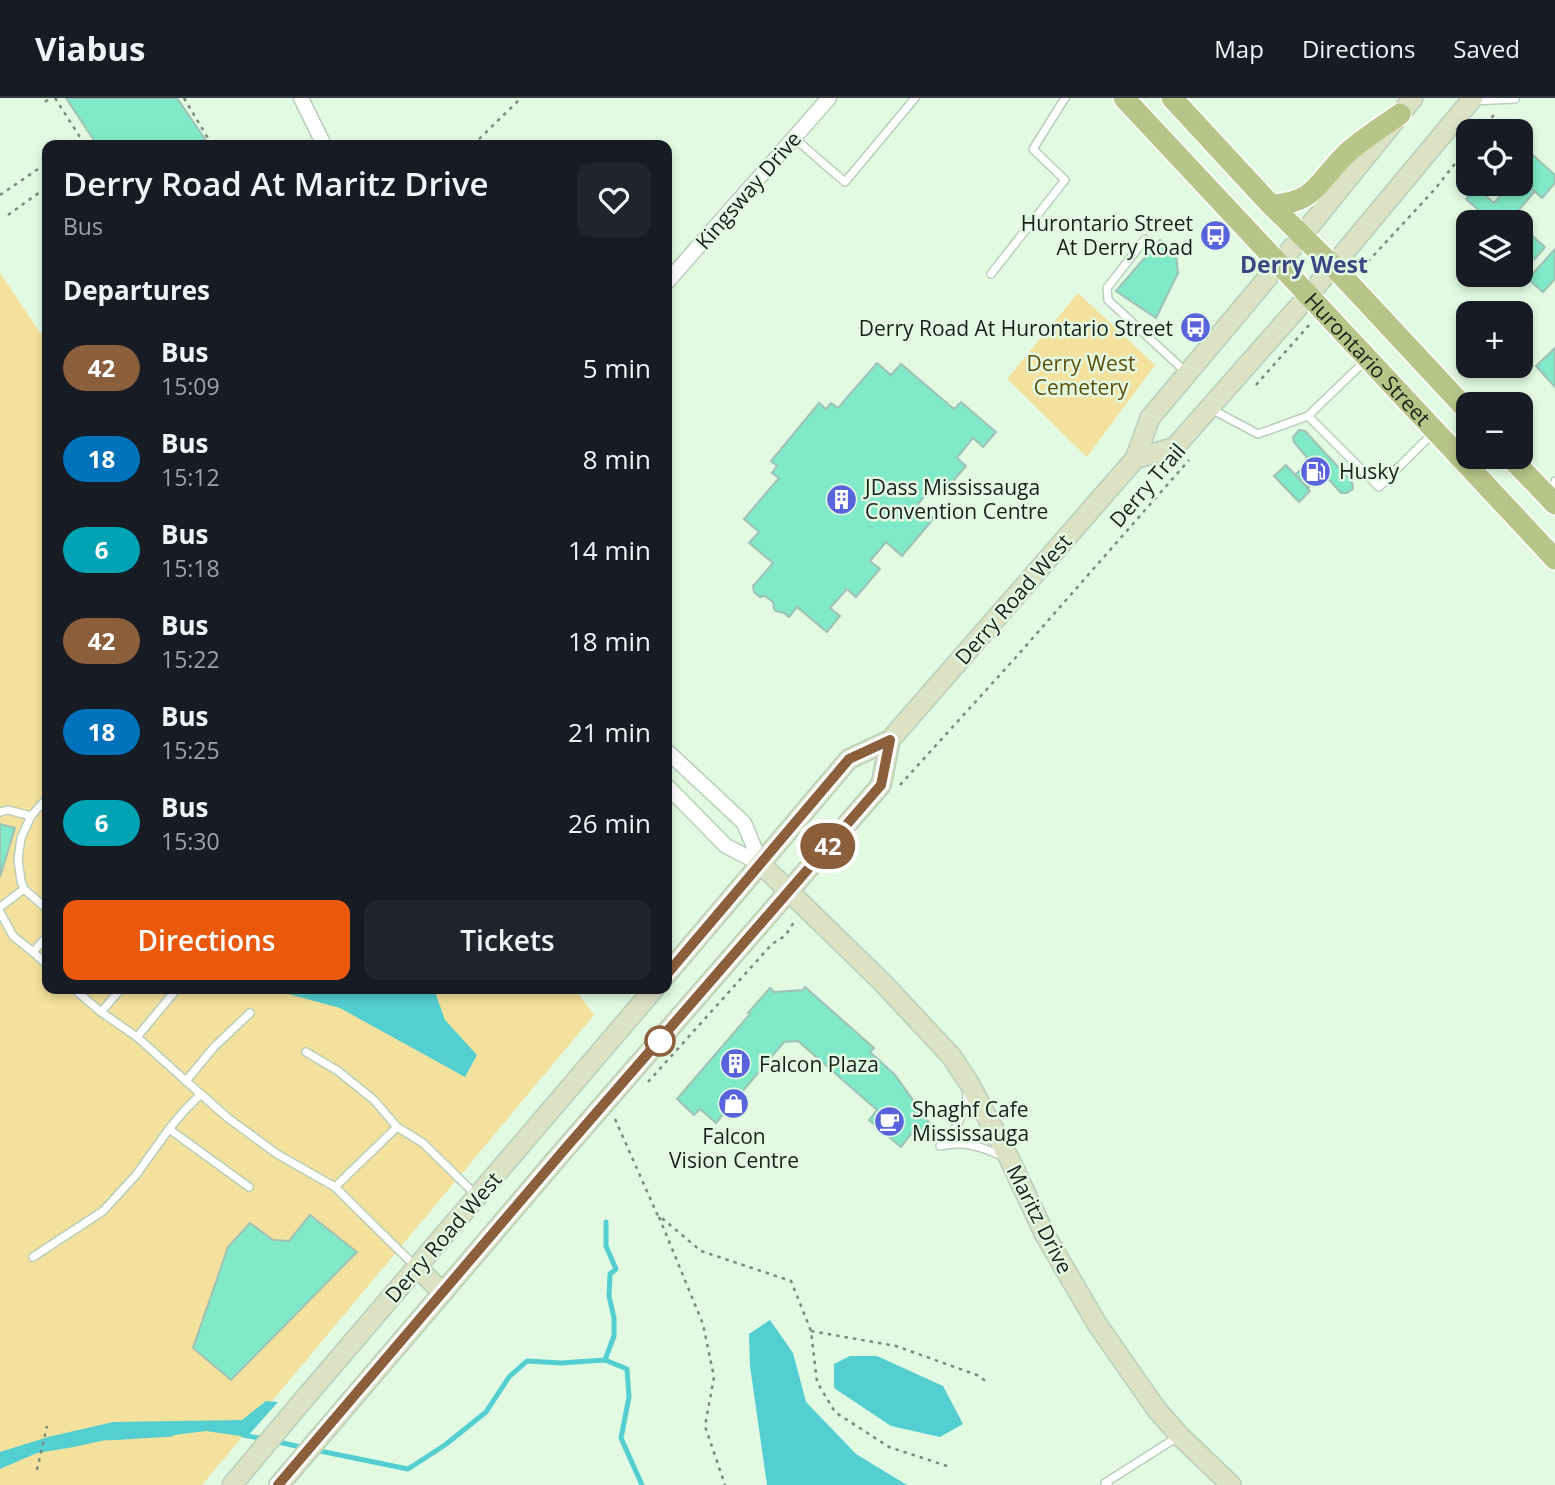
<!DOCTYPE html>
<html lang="en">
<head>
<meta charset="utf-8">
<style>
  :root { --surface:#171b24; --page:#20242c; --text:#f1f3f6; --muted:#9ea1a6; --line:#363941; --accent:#ea580c }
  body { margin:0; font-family:"Open Sans",sans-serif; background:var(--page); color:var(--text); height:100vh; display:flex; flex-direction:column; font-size:26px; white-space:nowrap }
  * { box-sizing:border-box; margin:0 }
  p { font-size:23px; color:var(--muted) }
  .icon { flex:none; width:38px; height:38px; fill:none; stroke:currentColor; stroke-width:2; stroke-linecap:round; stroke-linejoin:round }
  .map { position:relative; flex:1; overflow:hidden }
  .details { position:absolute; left:42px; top:42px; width:630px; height:854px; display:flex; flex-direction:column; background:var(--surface); border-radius:14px; box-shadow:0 4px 10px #0003 }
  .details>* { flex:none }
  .badge { padding:0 14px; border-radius:23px; font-size:24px; line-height:46px }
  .buttons { position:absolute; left:1456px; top:21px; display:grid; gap:14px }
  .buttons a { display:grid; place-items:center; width:77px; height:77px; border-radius:14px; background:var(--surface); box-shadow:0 4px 10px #0003; font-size:35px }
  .map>.badge { position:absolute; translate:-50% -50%; box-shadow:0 0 0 4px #fff }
  h2 { padding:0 21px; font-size:26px; line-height:63px }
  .round { display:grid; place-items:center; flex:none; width:74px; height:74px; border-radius:14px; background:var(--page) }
  .head { display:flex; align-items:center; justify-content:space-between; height:119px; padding:0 21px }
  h1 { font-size:33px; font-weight:600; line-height:52px }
  .button { display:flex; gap:14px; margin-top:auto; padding:14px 21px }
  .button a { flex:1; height:80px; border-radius:14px; background:var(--accent); color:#fff; font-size:28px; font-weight:600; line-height:80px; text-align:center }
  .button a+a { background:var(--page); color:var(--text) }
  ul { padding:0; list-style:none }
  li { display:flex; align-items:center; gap:21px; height:91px; padding:0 21px }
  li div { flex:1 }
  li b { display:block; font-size:26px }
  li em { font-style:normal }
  li .badge { min-width:77px; font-weight:700; text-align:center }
  header { display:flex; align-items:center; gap:42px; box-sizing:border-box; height:98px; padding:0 35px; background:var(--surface); border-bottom:2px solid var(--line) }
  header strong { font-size:33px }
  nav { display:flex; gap:38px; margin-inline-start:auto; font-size:24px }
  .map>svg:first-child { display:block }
</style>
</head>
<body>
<header>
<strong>Viabus</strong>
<nav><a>Map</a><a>Directions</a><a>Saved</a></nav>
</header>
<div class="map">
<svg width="1555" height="1387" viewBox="0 0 1555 1387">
  <rect width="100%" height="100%" fill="#e2fae2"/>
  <g fill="#f4e19d">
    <polygon points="0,175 47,245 47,891 575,891 594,917 202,1387 0,1387"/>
    <polygon points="1078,195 1155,267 1087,359 1007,281"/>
  </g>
  <g fill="#53cfd2">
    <polygon points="270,891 434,891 445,922 477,957 465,979 340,910"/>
    <polygon points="770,1222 793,1255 806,1304 856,1356 907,1387 767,1387 750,1268 749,1236"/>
    <polygon points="850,1258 877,1258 943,1288 963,1326 940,1339 891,1328 834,1290 834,1266"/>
    <polygon points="266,1303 278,1304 247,1339 206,1333 166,1338 128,1337 74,1349 37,1355 0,1371 0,1354 48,1339 113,1324 242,1322"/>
  </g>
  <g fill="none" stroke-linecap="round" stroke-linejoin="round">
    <g stroke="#53cfd2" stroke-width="5">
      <polyline points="605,1262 614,1238 614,1220 609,1198 610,1176 616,1171 606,1148 606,1124"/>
      <polyline points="243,1337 264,1341"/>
      <polyline points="108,1340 172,1336"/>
      <polyline points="274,1343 305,1350"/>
      <polyline points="315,1352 408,1371 445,1347 486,1314 509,1279 527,1263 561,1265 605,1262 627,1271 629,1299 621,1340 642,1387"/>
    </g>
  </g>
  <g fill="#80e9c8" stroke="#a0c1b5" stroke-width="2">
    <polygon points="66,0 177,0 205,41 196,47 97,47"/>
    <polygon points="1525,50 1555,77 1555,85 1542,100 1521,81 1521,55"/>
    <polygon points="1521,81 1535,93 1512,120 1517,124 1492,124 1466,101 1476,89 1494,105 1511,86 1521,86"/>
    <polygon points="1521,128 1545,149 1535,161 1521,149"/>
    <polygon points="1160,142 1176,155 1178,175 1156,220 1116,193"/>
    <polygon points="1555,151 1555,181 1543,194 1528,181"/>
    <polygon points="1555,250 1555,289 1536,268"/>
    <polygon points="877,265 891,277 901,266 954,311 961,304 996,334 983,349 973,340 957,360 966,368 943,395 934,387 918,406 934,420 902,458 886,444 870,463 880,471 856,499 847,491 830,510 840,518 827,534 797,509 789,519 784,515 776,513 774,511 773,504 765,498 760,499 754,494 753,488 773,465 749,445 759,434 744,421 779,380 772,375 777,368 771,363 819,305 826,311 831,305 838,310"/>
    <polygon points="1299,332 1305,333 1352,384 1353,391 1347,395 1341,395 1323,375 1308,390 1295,377 1310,363 1294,344 1293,339"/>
    <polygon points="1286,367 1310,393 1299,404 1274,378"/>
    <polygon points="0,726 15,730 0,779"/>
    <polygon points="805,889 874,950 870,954 895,977 933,1030 925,1041 914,1032 901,1049 869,1022 877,1012 798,943 784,944 716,1025 700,1011 694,1017 677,1001 750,916 748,915 770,890 774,894 803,892"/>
    <polygon points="310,1117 357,1154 231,1282 193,1250 228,1149 250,1125 273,1142 289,1143"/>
  </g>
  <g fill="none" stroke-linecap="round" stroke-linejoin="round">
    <defs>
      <g id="lane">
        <polyline points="1474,3 1515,1"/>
        <polyline points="794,40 845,84 915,0"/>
        <polyline points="1145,141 1107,190 1108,202 1187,275"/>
        <polyline points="991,176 1065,82 1033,51 1065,0"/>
        <polyline points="1211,311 1258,336 1308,318 1379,389 1435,333"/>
        <polyline points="1308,318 1365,263"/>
        <polyline points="1551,397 1555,383"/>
        <polyline points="0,714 8,712 31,718 47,700"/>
        <polyline points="31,718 21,740 18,761 21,783 24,791 47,811"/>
        <polyline points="0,809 24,791"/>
        <polyline points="0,814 13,838 33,854"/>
        <polyline points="47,838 33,854 47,867"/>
        <polyline points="74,891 101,914 137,939 186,983 214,949 250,915"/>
        <polyline points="101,914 121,891"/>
        <polyline points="137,939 176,892"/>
        <polyline points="306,954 338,973 374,1002 397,1029 335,1089 416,1169"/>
        <polyline points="186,983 228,1020 277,1056 335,1089"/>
        <polyline points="397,1029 423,1045 475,1096"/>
        <polyline points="169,1031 249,1089"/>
        <path d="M942 1047C957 1033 965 1012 968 992"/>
        <path d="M940 1048C964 1043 982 1048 1003 1059"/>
        <polyline points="33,1159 103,1113 136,1077 169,1031 184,1013 201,996"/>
        <polyline points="1108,1387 1105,1385 1179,1338"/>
      </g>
      <g id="street">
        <polyline points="301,0 324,47"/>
        <polyline points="667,184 829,0"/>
        <polyline points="667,653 744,725 761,766"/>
        <polyline points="667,688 726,748 761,766"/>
      </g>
      <g id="secondary">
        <polyline points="1135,361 1175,349 1309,197 1473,0"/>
        <polyline points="761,766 883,885 952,959 969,985 1010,1062 1045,1137 1097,1226 1157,1312 1180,1338 1231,1387"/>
        <polyline points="667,876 849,661 890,642 1135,361 1150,320 1279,166 1413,0"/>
        <polyline points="417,1169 443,1195"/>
        <polyline points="232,1387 299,1307 654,891"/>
        <polyline points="279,1387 564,1052 881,687 890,642"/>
      </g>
      <g id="primary">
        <path id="s1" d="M1124 0 1555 461"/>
        <polyline points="1172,0 1271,107 1333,168 1468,313"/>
        <path d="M1271 107C1316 105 1318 83 1346 56 1362 41 1382 29 1400 16"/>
        <polyline points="1510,359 1555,406"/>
      </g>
    </defs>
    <use href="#lane" stroke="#b8cfb9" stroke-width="10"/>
    <use href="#street" stroke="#b8cfb9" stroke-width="17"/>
    <use href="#secondary" stroke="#b8cfb9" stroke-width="22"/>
    <use href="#primary" stroke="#fff" stroke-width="24"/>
    <g stroke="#7b8b7b" stroke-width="2.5" stroke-dasharray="3.5 5" stroke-linecap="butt">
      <polyline points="55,0 85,47"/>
      <polyline points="184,0 212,47"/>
      <polyline points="45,4 50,0"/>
      <polyline points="1481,33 1496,14"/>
      <polyline points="473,47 521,0"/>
      <polyline points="0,97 47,65"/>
      <polyline points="8,117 47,89"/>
      <polyline points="1362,170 1435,91 1468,49"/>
      <polyline points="1256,287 1310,226"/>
      <polyline points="900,687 1017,558 1189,362"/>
      <polyline points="648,984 772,846 785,838 794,824"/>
      <polyline points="615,1021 657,1116 701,1153 791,1183 811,1233 817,1284 835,1314 889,1349 947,1368"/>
      <polyline points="659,1119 703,1226 714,1279 705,1328 725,1387"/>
      <polyline points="811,1233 896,1248 977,1277 987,1284"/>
      <polyline points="37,1372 47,1328"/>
    </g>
    <use href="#lane" stroke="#fff" stroke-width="7"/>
    <use href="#street" stroke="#fff" stroke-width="14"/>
    <use href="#secondary" stroke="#dce2c4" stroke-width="19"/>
    <use href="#primary" stroke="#b8c588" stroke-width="21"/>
  </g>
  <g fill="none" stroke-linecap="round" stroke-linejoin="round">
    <defs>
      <polyline id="line" points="278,1387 564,1052 881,687 890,642 849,661 667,876"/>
    </defs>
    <use href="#line" stroke="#fff" stroke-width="16"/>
    <use href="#line" stroke="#8b5e3c" stroke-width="10"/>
  </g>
  <defs>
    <symbol id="bus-disc" viewBox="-11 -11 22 22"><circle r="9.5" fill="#5963db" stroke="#e2fae2"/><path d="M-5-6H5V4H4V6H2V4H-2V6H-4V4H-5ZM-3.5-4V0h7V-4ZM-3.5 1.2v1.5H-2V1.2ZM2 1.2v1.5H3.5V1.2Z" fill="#fff"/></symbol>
    <symbol id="fuel-disc" viewBox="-11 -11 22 22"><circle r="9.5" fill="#5963db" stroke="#e2fae2"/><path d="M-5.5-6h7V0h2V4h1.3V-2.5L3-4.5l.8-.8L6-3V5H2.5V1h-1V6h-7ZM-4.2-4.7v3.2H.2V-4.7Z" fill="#fff"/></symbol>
    <symbol id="building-disc" viewBox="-11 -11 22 22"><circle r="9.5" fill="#5963db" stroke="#e2fae2"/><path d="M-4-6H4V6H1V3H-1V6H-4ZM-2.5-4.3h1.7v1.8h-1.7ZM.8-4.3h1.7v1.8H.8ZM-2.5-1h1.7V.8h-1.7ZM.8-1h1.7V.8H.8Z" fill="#fff"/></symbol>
    <symbol id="shop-disc" viewBox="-11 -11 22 22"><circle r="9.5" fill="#5963db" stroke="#e2fae2"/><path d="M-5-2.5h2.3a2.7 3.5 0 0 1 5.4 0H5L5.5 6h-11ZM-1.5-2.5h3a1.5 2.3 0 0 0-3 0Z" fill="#fff"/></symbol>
    <symbol id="cafe-disc" viewBox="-11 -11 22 22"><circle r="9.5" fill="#5963db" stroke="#e2fae2"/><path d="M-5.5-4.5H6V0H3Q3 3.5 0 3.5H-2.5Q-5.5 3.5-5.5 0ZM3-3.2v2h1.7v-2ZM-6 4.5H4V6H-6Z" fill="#fff"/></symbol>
  </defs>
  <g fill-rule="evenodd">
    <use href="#bus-disc" x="1198" y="120" width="35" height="35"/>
    <use href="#bus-disc" x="1178" y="212" width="35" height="35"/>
    <use href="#fuel-disc" x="1298" y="356" width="35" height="35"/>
    <use href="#building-disc" x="824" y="384" width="35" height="35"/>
    <use href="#building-disc" x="718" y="948" width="35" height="35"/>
    <use href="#shop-disc" x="716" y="988" width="35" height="35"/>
    <use href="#cafe-disc" x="872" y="1006" width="35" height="35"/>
  </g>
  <circle fill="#fff" stroke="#8b5e3c" stroke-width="3.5" cx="660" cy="943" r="14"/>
  <g text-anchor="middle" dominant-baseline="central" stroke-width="5" stroke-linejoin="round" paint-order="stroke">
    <g font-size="21" fill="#182118" stroke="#e2fae2">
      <text transform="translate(748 92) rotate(-49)">Kingsway Drive</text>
      <text stroke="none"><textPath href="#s1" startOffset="357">Hurontario Street</textPath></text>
      <text transform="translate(1147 387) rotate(-49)">Derry Trail</text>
      <text transform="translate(1013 501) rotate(-49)">Derry Road West</text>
      <text transform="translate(1040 1121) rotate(63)">Maritz Drive</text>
      <text transform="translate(443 1139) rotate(-49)">Derry Road West</text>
    </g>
    <g font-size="21" fill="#182118" stroke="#e2fae2" text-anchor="start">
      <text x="1193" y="125" text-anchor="end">Hurontario Street<tspan x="1193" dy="24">At Derry Road</tspan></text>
      <text x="1173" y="230" text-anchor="end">Derry Road At Hurontario Street</text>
      <text x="1339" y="373">Husky</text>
      <text x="865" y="389">JDass Mississauga<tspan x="865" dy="24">Convention Centre</tspan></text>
      <text x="759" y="966">Falcon Plaza</text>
      <text x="912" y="1011">Shaghf Cafe<tspan x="912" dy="24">Mississauga</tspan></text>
      <text x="734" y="1038" text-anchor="middle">Falcon<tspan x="734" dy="24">Vision Centre</tspan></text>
    </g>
    <g font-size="21" fill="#5f4f0b" stroke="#e2fae2">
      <text x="1081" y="265">Derry West<tspan x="1081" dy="24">Cemetery</tspan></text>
    </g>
    <g font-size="23" font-weight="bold" fill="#3d4682" stroke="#e2fae2">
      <text x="1304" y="166">Derry West</text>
    </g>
  </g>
</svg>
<div class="buttons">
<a><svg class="icon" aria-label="locate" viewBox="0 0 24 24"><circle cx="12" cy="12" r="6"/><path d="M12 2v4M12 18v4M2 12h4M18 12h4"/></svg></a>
<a><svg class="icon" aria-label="layers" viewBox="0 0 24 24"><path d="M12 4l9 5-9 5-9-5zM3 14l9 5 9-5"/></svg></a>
<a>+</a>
<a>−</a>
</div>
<b class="badge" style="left:828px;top:748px;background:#8b5e3c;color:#fff">42</b>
<section class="details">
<div class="head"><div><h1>Derry Road At Maritz Drive</h1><p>Bus</p></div><a class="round"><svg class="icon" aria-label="heart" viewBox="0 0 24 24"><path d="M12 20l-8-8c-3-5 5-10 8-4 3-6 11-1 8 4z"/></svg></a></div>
<h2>Departures</h2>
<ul>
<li><span class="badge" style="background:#8b5e3c;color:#fff">42</span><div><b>Bus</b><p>15:09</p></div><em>5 min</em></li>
<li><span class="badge" style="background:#0072bc;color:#fff">18</span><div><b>Bus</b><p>15:12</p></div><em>8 min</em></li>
<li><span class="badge" style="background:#00a3b4;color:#fff">6</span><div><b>Bus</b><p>15:18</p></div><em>14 min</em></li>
<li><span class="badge" style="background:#8b5e3c;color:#fff">42</span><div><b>Bus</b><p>15:22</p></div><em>18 min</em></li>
<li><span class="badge" style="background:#0072bc;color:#fff">18</span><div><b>Bus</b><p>15:25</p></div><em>21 min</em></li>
<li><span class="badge" style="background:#00a3b4;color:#fff">6</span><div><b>Bus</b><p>15:30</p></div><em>26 min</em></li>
</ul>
<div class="button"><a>Directions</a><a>Tickets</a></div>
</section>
</div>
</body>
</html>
